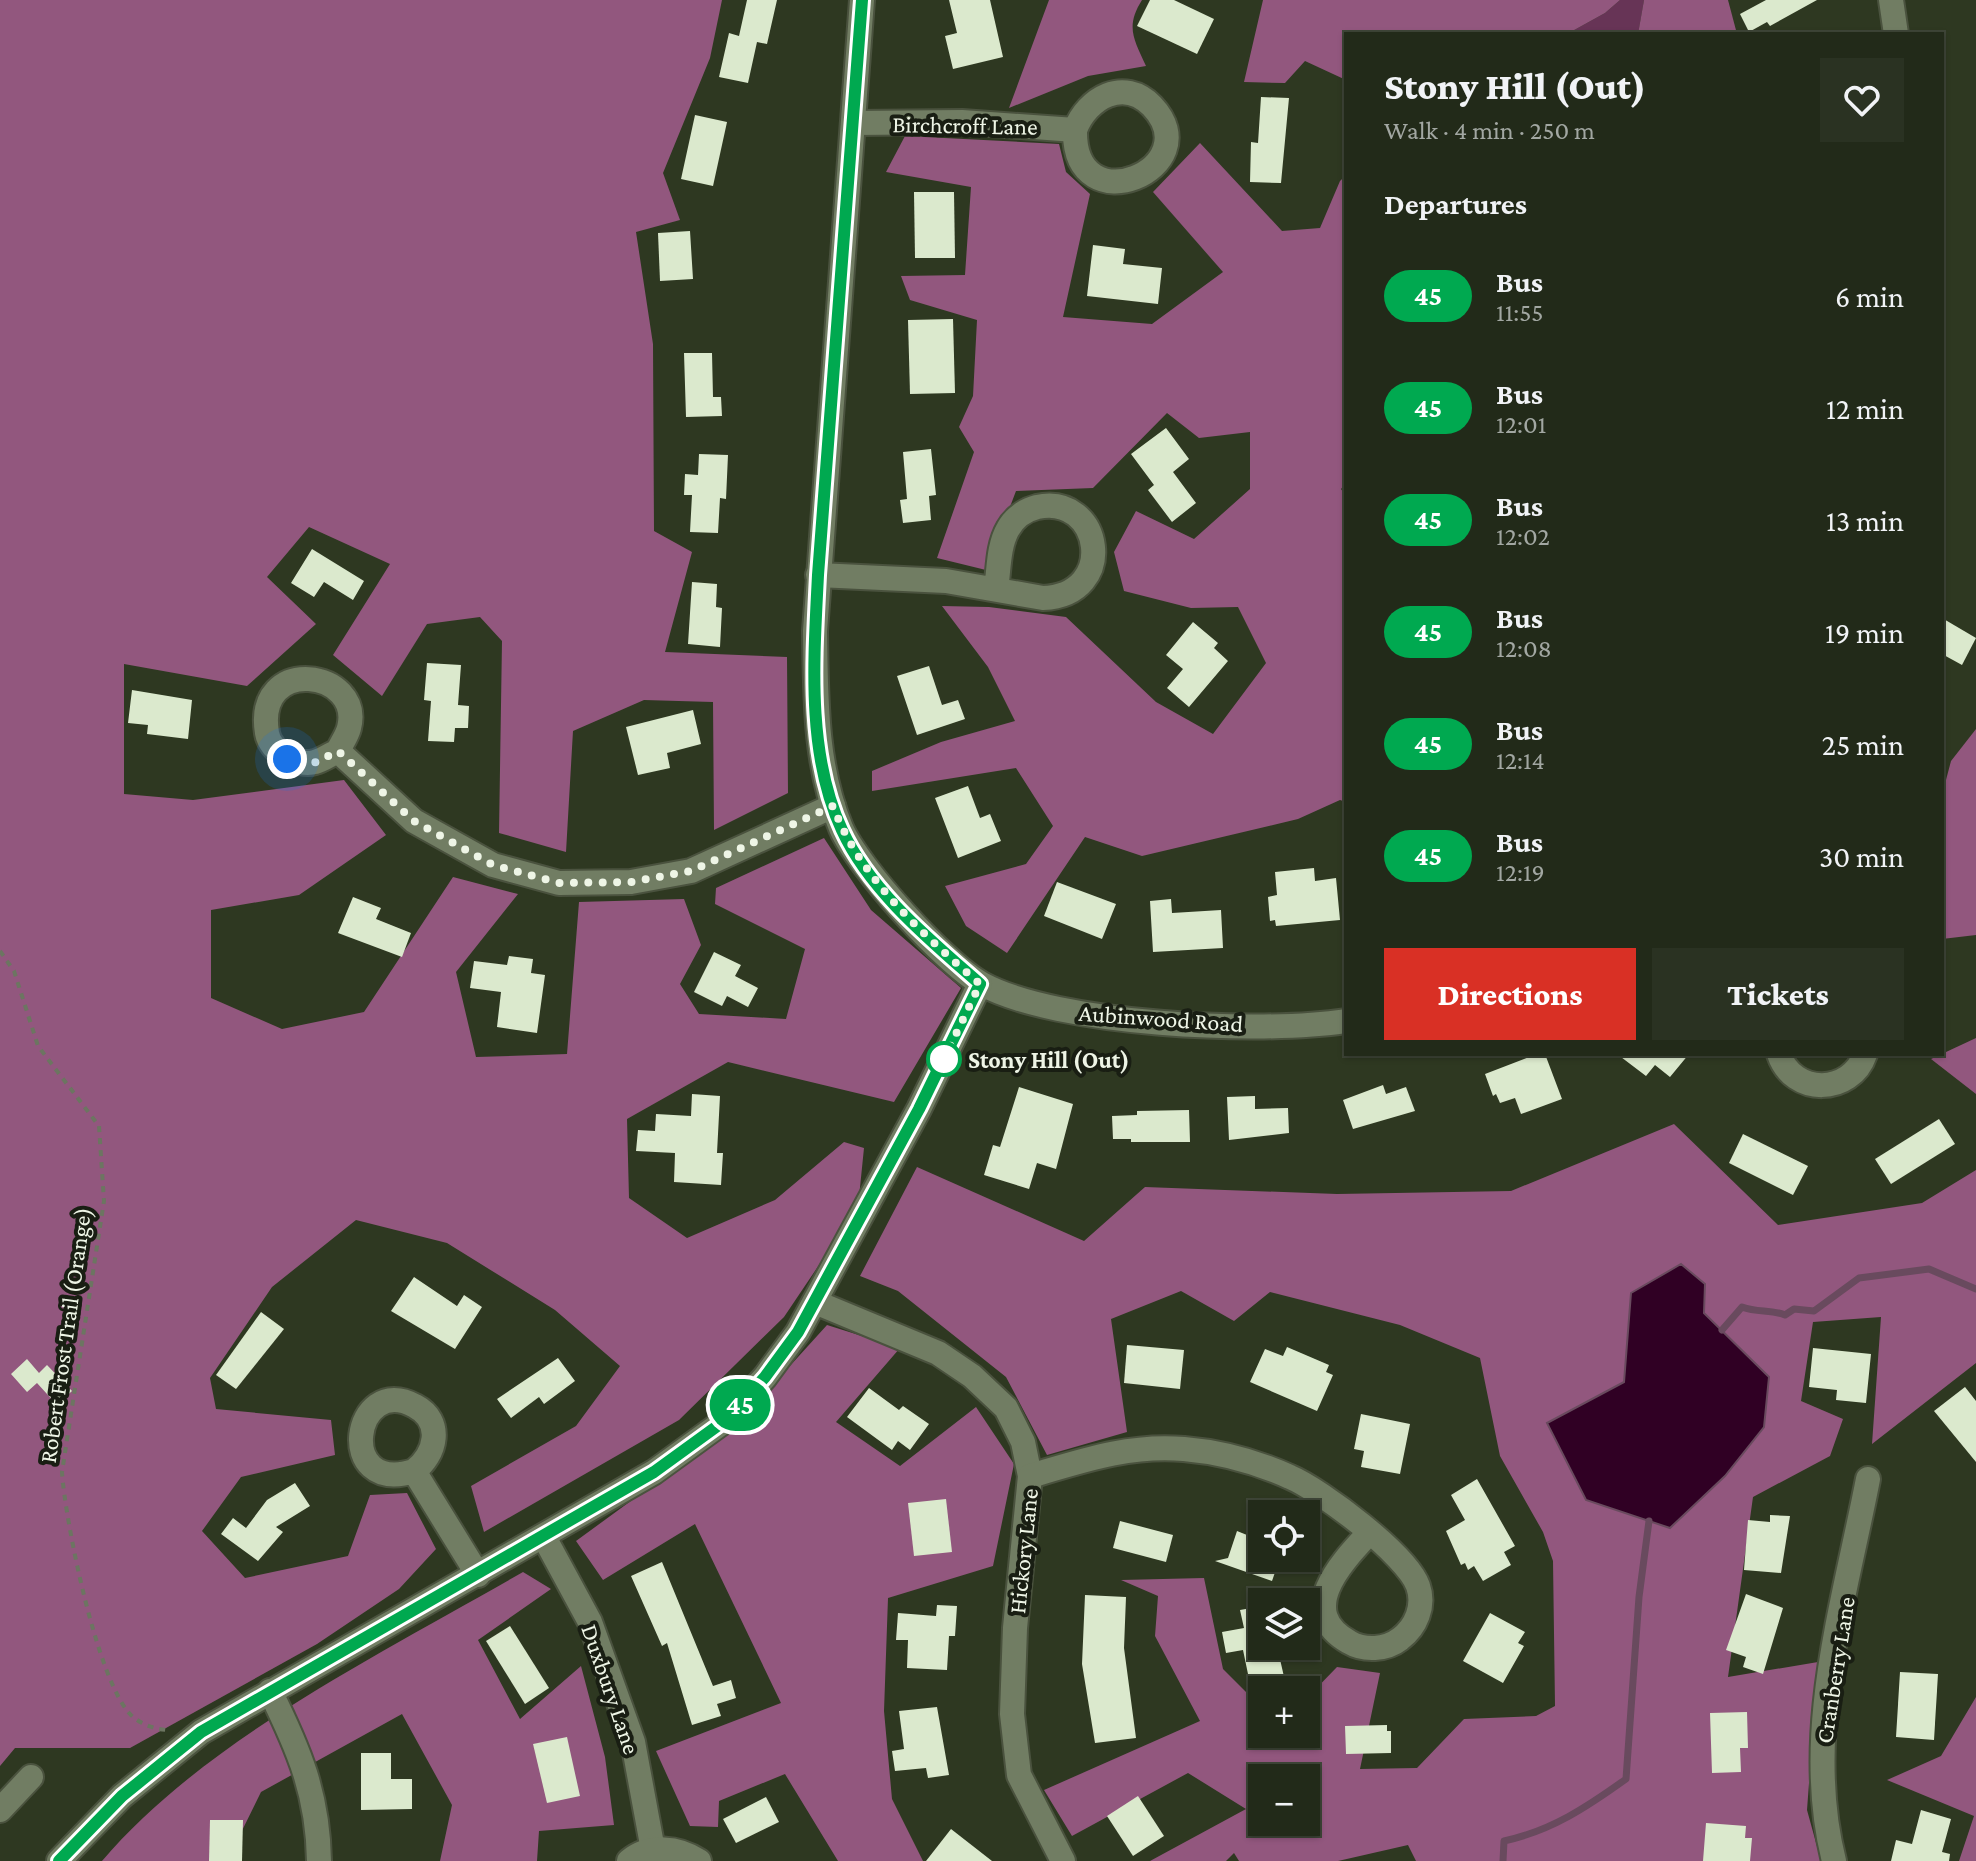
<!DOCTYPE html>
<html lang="en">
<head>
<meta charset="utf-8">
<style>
  :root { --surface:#222a19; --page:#2a3222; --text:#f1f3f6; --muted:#a2a7a2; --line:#3f4638; --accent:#d93025 }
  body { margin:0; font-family:"Crimson Pro",serif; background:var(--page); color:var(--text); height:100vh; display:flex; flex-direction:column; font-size:30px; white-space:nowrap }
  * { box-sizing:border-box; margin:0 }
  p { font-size:26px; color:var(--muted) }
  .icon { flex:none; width:44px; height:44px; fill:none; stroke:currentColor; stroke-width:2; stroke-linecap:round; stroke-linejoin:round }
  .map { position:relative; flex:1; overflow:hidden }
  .drawer { position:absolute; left:1344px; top:32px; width:600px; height:1024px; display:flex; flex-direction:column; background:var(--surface); border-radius:0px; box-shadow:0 2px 6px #0004,0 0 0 2px var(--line) }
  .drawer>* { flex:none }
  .badge { padding:0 16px; border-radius:26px; font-size:28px; line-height:52px }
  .controls { position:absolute; left:1248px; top:1500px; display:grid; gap:16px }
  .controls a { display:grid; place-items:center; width:72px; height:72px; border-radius:0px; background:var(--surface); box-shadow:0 2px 6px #0004,0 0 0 2px var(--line); font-size:40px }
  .you { position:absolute; width:40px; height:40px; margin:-20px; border:6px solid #fff; border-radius:50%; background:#1a73e8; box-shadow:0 0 0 12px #1a73e833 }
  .map>.badge { position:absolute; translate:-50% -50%; box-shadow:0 0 0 4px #fff }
  h2 { padding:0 40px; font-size:30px; line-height:72px }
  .round { display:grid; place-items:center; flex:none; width:84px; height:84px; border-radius:0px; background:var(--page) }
  .head { display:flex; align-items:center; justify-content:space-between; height:136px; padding:0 40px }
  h1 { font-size:38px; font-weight:800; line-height:60px }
  .button { display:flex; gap:16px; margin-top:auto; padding:16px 40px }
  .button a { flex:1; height:92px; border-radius:0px; background:var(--accent); color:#fff; font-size:32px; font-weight:800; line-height:92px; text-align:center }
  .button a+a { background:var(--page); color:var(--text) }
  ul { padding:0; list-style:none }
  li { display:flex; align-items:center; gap:24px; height:112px; padding:0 40px }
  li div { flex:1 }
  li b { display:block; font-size:30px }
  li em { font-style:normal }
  li .badge { min-width:88px; font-weight:700; text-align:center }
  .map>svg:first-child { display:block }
</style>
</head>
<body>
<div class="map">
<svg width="1976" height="1861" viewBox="0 0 1976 1861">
  <rect width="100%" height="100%" fill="#2e3821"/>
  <polygon fill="#673456" points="1620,0 1644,0 1638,34 1567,34 1605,13"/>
  <g fill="#92577e" fill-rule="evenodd">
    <polygon points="0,0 722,0 710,58 663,173 680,220 636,232 653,344 654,531 692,552 665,652 787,657 788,793 714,830 713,702 644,700 573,731 566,852 499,833 502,641 480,617 427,624 382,696 333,655 390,564 309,527 267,577 316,624 247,686 124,664 124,794 193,800 344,780 386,835 299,895 211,910 211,998 282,1029 364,1012 453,877 518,894 456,972 476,1057 567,1054 579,902 684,899 701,945 680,984 699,1014 786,1019 805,949 715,904 716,888 824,838 871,910 961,988 894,1102 728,1062 627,1119 629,1198 687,1238 775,1200 844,1142 864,1148 858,1207 784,1317 679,1420 484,1532 471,1486 576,1426 620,1366 555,1310 447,1243 356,1220 272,1287 210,1378 216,1409 331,1420 335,1455 241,1477 202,1531 245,1578 348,1556 370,1495 407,1493 436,1549 399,1589 317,1644 130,1748 15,1748 0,1766"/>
    <path d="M1049 0H1142C1125 27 1134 39 1146 66L1088 76 1009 108Z"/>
    <polygon points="1263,0 1620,0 1605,13 1567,34 1346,34 1346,80 1305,61 1285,83 1244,82"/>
    <polygon points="1644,0 1728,0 1737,34 1638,34"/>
    <polygon points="905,136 1059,144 1066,172 1090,194 1063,317 1152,324 1223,272 1153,192 1200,143 1282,231 1320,228 1340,181 1346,175 1346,483 1341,489 1346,496 1346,802 1340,800 1298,819 1142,856 1085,837 1007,953 966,926 945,886 1026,864 1053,826 1016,768 872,791 872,771 941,742 1015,721 988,667 942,606 989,607 1066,617 1156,702 1213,734 1266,663 1238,607 1191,608 1124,591 1114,552 1136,511 1194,539 1250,489 1250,432 1199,438 1167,413 1093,488 1016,491 986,570 937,558 974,452 959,427 973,396 977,320 910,300 901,276 965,275 971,187 886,172"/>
    <polygon points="1976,729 1976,935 1942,939 1942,795 1951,761"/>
    <polygon points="1976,1038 1976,1094 1931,1059"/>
    <path d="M1674 1124 1778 1225 1922 1203 1976 1170V1363L1872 1444 1881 1317 1813 1322 1801 1401 1843 1419 1830 1456 1753 1497 1728 1677 1818 1662 1807 1810 1821 1861H1416L1408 1845 1338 1861H1239L1234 1853 1226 1861H1150L1246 1809 1188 1773 1072 1836 1044 1790 1200 1721 1155 1636 1158 1596 1121 1580 1204 1578 1223 1669 1262 1708V1734H1306V1699L1337 1667 1380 1673 1360 1769 1417 1768 1464 1719 1536 1716 1555 1706 1553 1561 1543 1532 1500 1456 1480 1358 1400 1325 1270 1292 1234 1321 1181 1291 1111 1319 1127 1432 1047 1455 1006 1377 898 1291 860 1276 917 1167 1084 1241 1145 1187 1337 1194 1511 1191ZM1705 1284 1704 1313 1670 1528 1586 1500 1547 1423 1624 1382 1631 1293ZM1262 1778H1306V1822H1262Z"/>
    <polygon points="827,1325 900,1348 836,1422 900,1466 976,1407 1014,1464 993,1566 888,1598 884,1711 892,1799 923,1861 838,1861 785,1774 719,1801 718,1827 690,1826 656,1751 781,1703 695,1524 603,1580 576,1541 739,1422"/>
    <path d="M523 1572 551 1589 478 1640 520 1719 581 1666 605 1757 614 1825 539 1831 537 1861H440L452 1805 402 1714 261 1792 227 1861H102C207 1738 383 1653 523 1572Z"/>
    <polygon points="1976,1697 1976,1861 1959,1861 1974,1816 1887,1780 1941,1756"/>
  </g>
  <polygon fill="#300024" stroke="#694a5e" stroke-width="2" points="1681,1264 1705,1284 1704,1313 1769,1377 1764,1427 1725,1476 1670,1528 1586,1500 1547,1423 1624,1382 1631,1293"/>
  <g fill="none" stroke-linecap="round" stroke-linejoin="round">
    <g stroke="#694a5e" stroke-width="7">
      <path d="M1722 1330 1742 1307C1758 1313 1770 1309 1785 1315L1794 1309 1814 1311 1859 1278 1929 1269 1976 1289"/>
      <path d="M1503 1861 1504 1841C1551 1831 1587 1807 1626 1779L1639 1597 1649 1521"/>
    </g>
  </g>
  <g fill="#dbe9cd">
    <polygon points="747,0 777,0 767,44 757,42 748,83 719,77 729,33 739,36"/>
    <polygon points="949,0 990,0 1003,57 953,69 945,36 957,33"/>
    <polygon points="1150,0 1174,0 1214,19 1197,54 1137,26"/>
    <polygon points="1766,0 1817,0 1770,26 1767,22 1749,32 1740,14"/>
    <polygon points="1261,97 1289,98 1281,183 1250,182 1251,142 1258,143"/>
    <polygon points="695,115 727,122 713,186 681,179"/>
    <polygon points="914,192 954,192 955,258 915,258"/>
    <polygon points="690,231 693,279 660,281 658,233"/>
    <polygon points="1093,245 1125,249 1123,264 1162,268 1158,304 1087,296"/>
    <polygon points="953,319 955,393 910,394 908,320"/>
    <polygon points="684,353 712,353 713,397 721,397 722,416 686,417"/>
    <polygon points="1166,428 1189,459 1173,472 1196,503 1172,522 1148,490 1154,485 1131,454"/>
    <polygon points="931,449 936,495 929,496 931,520 903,523 900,500 907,499 903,452"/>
    <polygon points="699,454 728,455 726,499 720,498 718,533 690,532 692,495 684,495 685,474 698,475"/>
    <polygon points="312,549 364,581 353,600 324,582 314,597 291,583"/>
    <polygon points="692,582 717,584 716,607 722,608 720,647 688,644"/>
    <polygon points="1942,618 1976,638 1962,665 1942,654"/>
    <polygon points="1193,622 1218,643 1214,648 1228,661 1189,707 1167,688 1183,669 1166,655"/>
    <polygon points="427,663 461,665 458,705 469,706 468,728 455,728 454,742 428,741 431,701 424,700"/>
    <polygon points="929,666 942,705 958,700 965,719 917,735 897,676"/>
    <polygon points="132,690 192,700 188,739 147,734 148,725 128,723"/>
    <polygon points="693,710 701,744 667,753 670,768 638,775 626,727"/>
    <polygon points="968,786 980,818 990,814 1001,841 958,858 935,798"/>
    <polygon points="1314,868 1315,881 1336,878 1340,920 1276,926 1275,920 1270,921 1268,897 1277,895 1275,872"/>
    <polygon points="1057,882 1116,904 1102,939 1044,916"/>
    <polygon points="353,897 381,908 376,919 411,933 402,957 338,933"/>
    <polygon points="1171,899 1172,913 1221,910 1223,948 1153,952 1150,901"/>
    <polygon points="714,952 741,965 735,976 758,988 748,1007 727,996 722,1006 694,992"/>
    <polygon points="509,956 533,959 531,973 545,975 537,1033 497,1027 501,992 470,988 474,961 507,965"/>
    <polygon points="1537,1054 1545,1054 1562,1099 1521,1114 1515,1098 1500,1103 1496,1094 1493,1096 1485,1074"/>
    <polygon points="1617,1054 1689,1054 1670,1077 1655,1065 1646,1076"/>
    <polygon points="1383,1085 1386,1094 1406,1087 1415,1111 1353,1129 1343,1100"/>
    <polygon points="1019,1087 1073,1104 1056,1169 1037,1163 1029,1189 984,1175 993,1145 1000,1147"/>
    <polygon points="692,1094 720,1096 717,1153 723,1153 721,1185 674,1182 675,1153 636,1151 638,1130 655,1131 656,1114 691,1116"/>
    <polygon points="1255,1096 1255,1109 1288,1108 1289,1133 1229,1140 1227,1097"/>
    <polygon points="1189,1110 1190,1142 1131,1142 1131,1139 1113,1139 1112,1116 1137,1115 1137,1111"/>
    <polygon points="1939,1119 1955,1144 1891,1184 1875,1159"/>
    <polygon points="1743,1134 1808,1166 1793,1195 1729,1163"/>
    <polygon points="414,1277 457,1306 464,1295 482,1307 455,1349 391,1311"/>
    <polygon points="261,1312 284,1329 236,1389 216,1375"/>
    <polygon points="1127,1345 1184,1350 1180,1389 1124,1383"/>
    <polygon points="1287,1347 1329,1365 1326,1372 1333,1375 1317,1411 1250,1382 1265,1349 1283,1356"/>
    <polygon points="1813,1348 1871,1354 1866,1403 1836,1400 1837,1390 1809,1387"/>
    <polygon points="558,1358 575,1381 544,1404 539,1397 511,1418 497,1399"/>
    <polygon points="27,1359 39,1373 47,1365 72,1391 57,1405 37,1383 27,1392 11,1374"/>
    <polygon points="1965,1387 1976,1401 1976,1462 1934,1411"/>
    <polygon points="869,1388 899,1410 903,1406 929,1424 910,1450 898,1441 892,1450 847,1417"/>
    <polygon points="1361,1414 1410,1424 1400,1474 1361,1467 1364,1451 1354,1449"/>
    <polygon points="1477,1479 1515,1546 1504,1552 1511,1565 1483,1581 1474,1566 1468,1570 1465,1563 1461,1565 1446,1531 1465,1520 1451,1495"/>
    <polygon points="295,1483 310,1506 276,1527 283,1532 258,1561 221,1534 233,1518 246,1528 267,1500"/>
    <polygon points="946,1499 952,1552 914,1556 908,1503"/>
    <polygon points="1770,1515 1790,1516 1781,1573 1744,1570 1748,1520 1770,1522"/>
    <polygon points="1120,1521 1173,1535 1166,1562 1113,1548"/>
    <polygon points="1237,1531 1262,1541 1262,1558 1280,1558 1272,1581 1215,1561 1228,1558"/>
    <polygon points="662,1562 713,1686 731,1680 736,1698 717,1704 721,1716 692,1725 667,1643 662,1646 631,1576"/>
    <polygon points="1746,1594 1783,1608 1763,1674 1743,1667 1746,1657 1726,1650"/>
    <polygon points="1085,1595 1126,1597 1124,1648 1136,1738 1095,1743 1082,1664"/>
    <polygon points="937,1605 957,1606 955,1636 949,1636 947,1670 907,1668 908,1640 896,1640 898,1613 936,1616"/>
    <polygon points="1262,1606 1262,1646 1277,1646 1287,1690 1262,1690 1262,1697 1253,1698 1243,1650 1226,1653 1222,1632 1244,1628 1240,1610"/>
    <polygon points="1490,1613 1525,1632 1518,1643 1524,1646 1503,1683 1463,1661"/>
    <polygon points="510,1626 549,1688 525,1704 486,1641"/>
    <polygon points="1900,1672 1938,1674 1934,1740 1896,1737"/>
    <polygon points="937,1707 949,1775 928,1778 926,1768 895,1771 892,1751 904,1749 899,1711"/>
    <polygon points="1747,1712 1748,1748 1740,1748 1741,1772 1712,1773 1710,1713"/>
    <polygon points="1387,1725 1387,1731 1391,1731 1391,1753 1346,1754 1345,1726"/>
    <polygon points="567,1737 580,1796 547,1803 533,1744"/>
    <polygon points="361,1753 391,1753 391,1779 412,1779 412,1809 361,1810"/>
    <polygon points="1138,1796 1164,1836 1133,1856 1107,1816"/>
    <polygon points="766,1797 779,1822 736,1843 723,1819"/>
    <polygon points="1921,1810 1951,1819 1942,1852 1950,1854 1949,1861 1891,1861 1896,1840 1912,1844"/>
    <polygon points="210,1820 243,1820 242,1861 209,1861"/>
    <polygon points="1706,1823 1746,1826 1745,1838 1752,1838 1750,1861 1703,1861"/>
    <polygon points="951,1829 992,1861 926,1861"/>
  </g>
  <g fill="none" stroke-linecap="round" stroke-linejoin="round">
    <defs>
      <g id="minor">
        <path d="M862 0 815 631C816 697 815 766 841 828 858 867 945 964 982 984 1057 1025 1261 1034 1346 1021"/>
        <polyline points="1891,0 1896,34"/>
        <path d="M854 123 962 122 1075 130C1087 98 1124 77 1152 106 1211 168 1073 227 1075 130"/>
        <path d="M818 575 946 581 1043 598C1119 595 1102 493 1037 507 1025 510 1014 518 1008 529 998 546 999 571 996 589"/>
        <path d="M338 751C331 754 323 760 315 762 298 767 270 752 267 733 254 654 364 670 349 728 347 736 341 744 338 751L414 821 493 865 559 883 631 882 691 871 833 806"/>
        <path d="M1779 1054C1793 1096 1851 1095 1865 1054"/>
        <polyline points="815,1302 938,1353 972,1376 1006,1408 1023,1442 1030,1476 1015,1628 1012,1714 1019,1775 1063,1861"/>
        <path d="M414 1471C334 1496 353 1372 415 1406 444 1421 436 1455 414 1471L478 1575"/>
        <path d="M1030 1476C1081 1461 1130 1444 1184 1449 1220 1452 1257 1462 1290 1477 1321 1490 1407 1555 1418 1586 1425 1606 1416 1627 1400 1639 1386 1650 1364 1651 1349 1642 1294 1611 1343 1561 1369 1533"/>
        <polyline points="544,1537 590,1622 633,1742 653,1850"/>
        <path d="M270 1691C299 1750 318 1794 319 1861"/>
        <polyline points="0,1810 31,1777"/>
        <polyline points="59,1861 122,1796 201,1732 654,1472 727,1419 765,1377 798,1332 919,1109 980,984"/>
        <path d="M629 1861C650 1844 678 1847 699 1861"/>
        <path d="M1834 1861C1802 1735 1844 1603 1868 1479"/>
      </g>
    </defs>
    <use href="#minor" stroke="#4a523e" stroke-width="28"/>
    <path stroke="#6c7561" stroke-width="4" stroke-dasharray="6 6" stroke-linecap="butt" d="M0 951 14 971 38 1046 99 1126 104 1201 62 1472C65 1520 98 1687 133 1717 143 1725 155 1729 167 1730"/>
    <use href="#minor" stroke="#717d63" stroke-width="24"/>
  </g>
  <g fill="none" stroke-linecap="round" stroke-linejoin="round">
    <defs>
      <path id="line" d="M59 1861 122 1796 201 1732 654 1472 727 1419 765 1377 798 1332 919 1109 980 984C930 940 870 891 842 830 806 753 814 657 818 575L862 0"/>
    </defs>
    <use href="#line" stroke="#fff" stroke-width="18"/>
    <use href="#line" stroke="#00a950" stroke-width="12"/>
    <path stroke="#eef5e6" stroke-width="8" stroke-dasharray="0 14.4" d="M287 759 314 763 338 751 414 821 493 865 559 883 631 882 691 871 833 806C861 880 922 933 980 984L944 1059"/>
  </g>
  <circle fill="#fff" stroke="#00a950" stroke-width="4" cx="944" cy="1059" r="16"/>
  <g text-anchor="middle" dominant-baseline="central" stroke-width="8" stroke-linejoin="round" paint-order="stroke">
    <g font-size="24" fill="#eef5e6" stroke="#191e13">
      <text transform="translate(965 125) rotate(1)">Birchcroff Lane</text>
      <text transform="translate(1161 1018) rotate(4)">Aubinwood Road</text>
      <text transform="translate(65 1335) rotate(-82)">Robert Frost Trail (Orange)</text>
      <text transform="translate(1023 1551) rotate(-84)">Hickory Lane</text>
      <text transform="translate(1835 1670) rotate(-81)">Cranberry Lane</text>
      <text transform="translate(611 1689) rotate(71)">Duxbury Lane</text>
    </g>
    <g font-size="24" font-weight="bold" fill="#eef5e6" stroke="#191e13" text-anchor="start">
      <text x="968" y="1059">Stony Hill (Out)</text>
    </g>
  </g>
</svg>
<div class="controls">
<a><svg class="icon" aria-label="locate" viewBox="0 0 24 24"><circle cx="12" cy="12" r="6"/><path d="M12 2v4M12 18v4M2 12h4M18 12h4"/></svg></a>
<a><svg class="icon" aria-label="layers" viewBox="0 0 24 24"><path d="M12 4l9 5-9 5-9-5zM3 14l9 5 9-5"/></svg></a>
<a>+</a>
<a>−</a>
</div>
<div class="you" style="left:287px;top:759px"></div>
<b class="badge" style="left:740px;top:1405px;background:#00a950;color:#fff">45</b>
<section class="drawer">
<div class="head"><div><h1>Stony Hill (Out)</h1><p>Walk · 4 min · 250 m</p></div><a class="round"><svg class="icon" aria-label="heart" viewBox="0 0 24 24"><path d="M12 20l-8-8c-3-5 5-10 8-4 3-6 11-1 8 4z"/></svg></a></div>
<h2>Departures</h2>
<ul>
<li><span class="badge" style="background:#00a950;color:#fff">45</span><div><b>Bus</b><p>11:55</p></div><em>6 min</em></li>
<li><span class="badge" style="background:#00a950;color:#fff">45</span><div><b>Bus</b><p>12:01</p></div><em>12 min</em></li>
<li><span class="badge" style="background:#00a950;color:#fff">45</span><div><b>Bus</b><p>12:02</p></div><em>13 min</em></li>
<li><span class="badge" style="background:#00a950;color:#fff">45</span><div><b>Bus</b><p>12:08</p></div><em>19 min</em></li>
<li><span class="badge" style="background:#00a950;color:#fff">45</span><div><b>Bus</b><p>12:14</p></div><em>25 min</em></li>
<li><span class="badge" style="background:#00a950;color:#fff">45</span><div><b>Bus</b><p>12:19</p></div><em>30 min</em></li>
</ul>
<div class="button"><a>Directions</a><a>Tickets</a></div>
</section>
</div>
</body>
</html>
